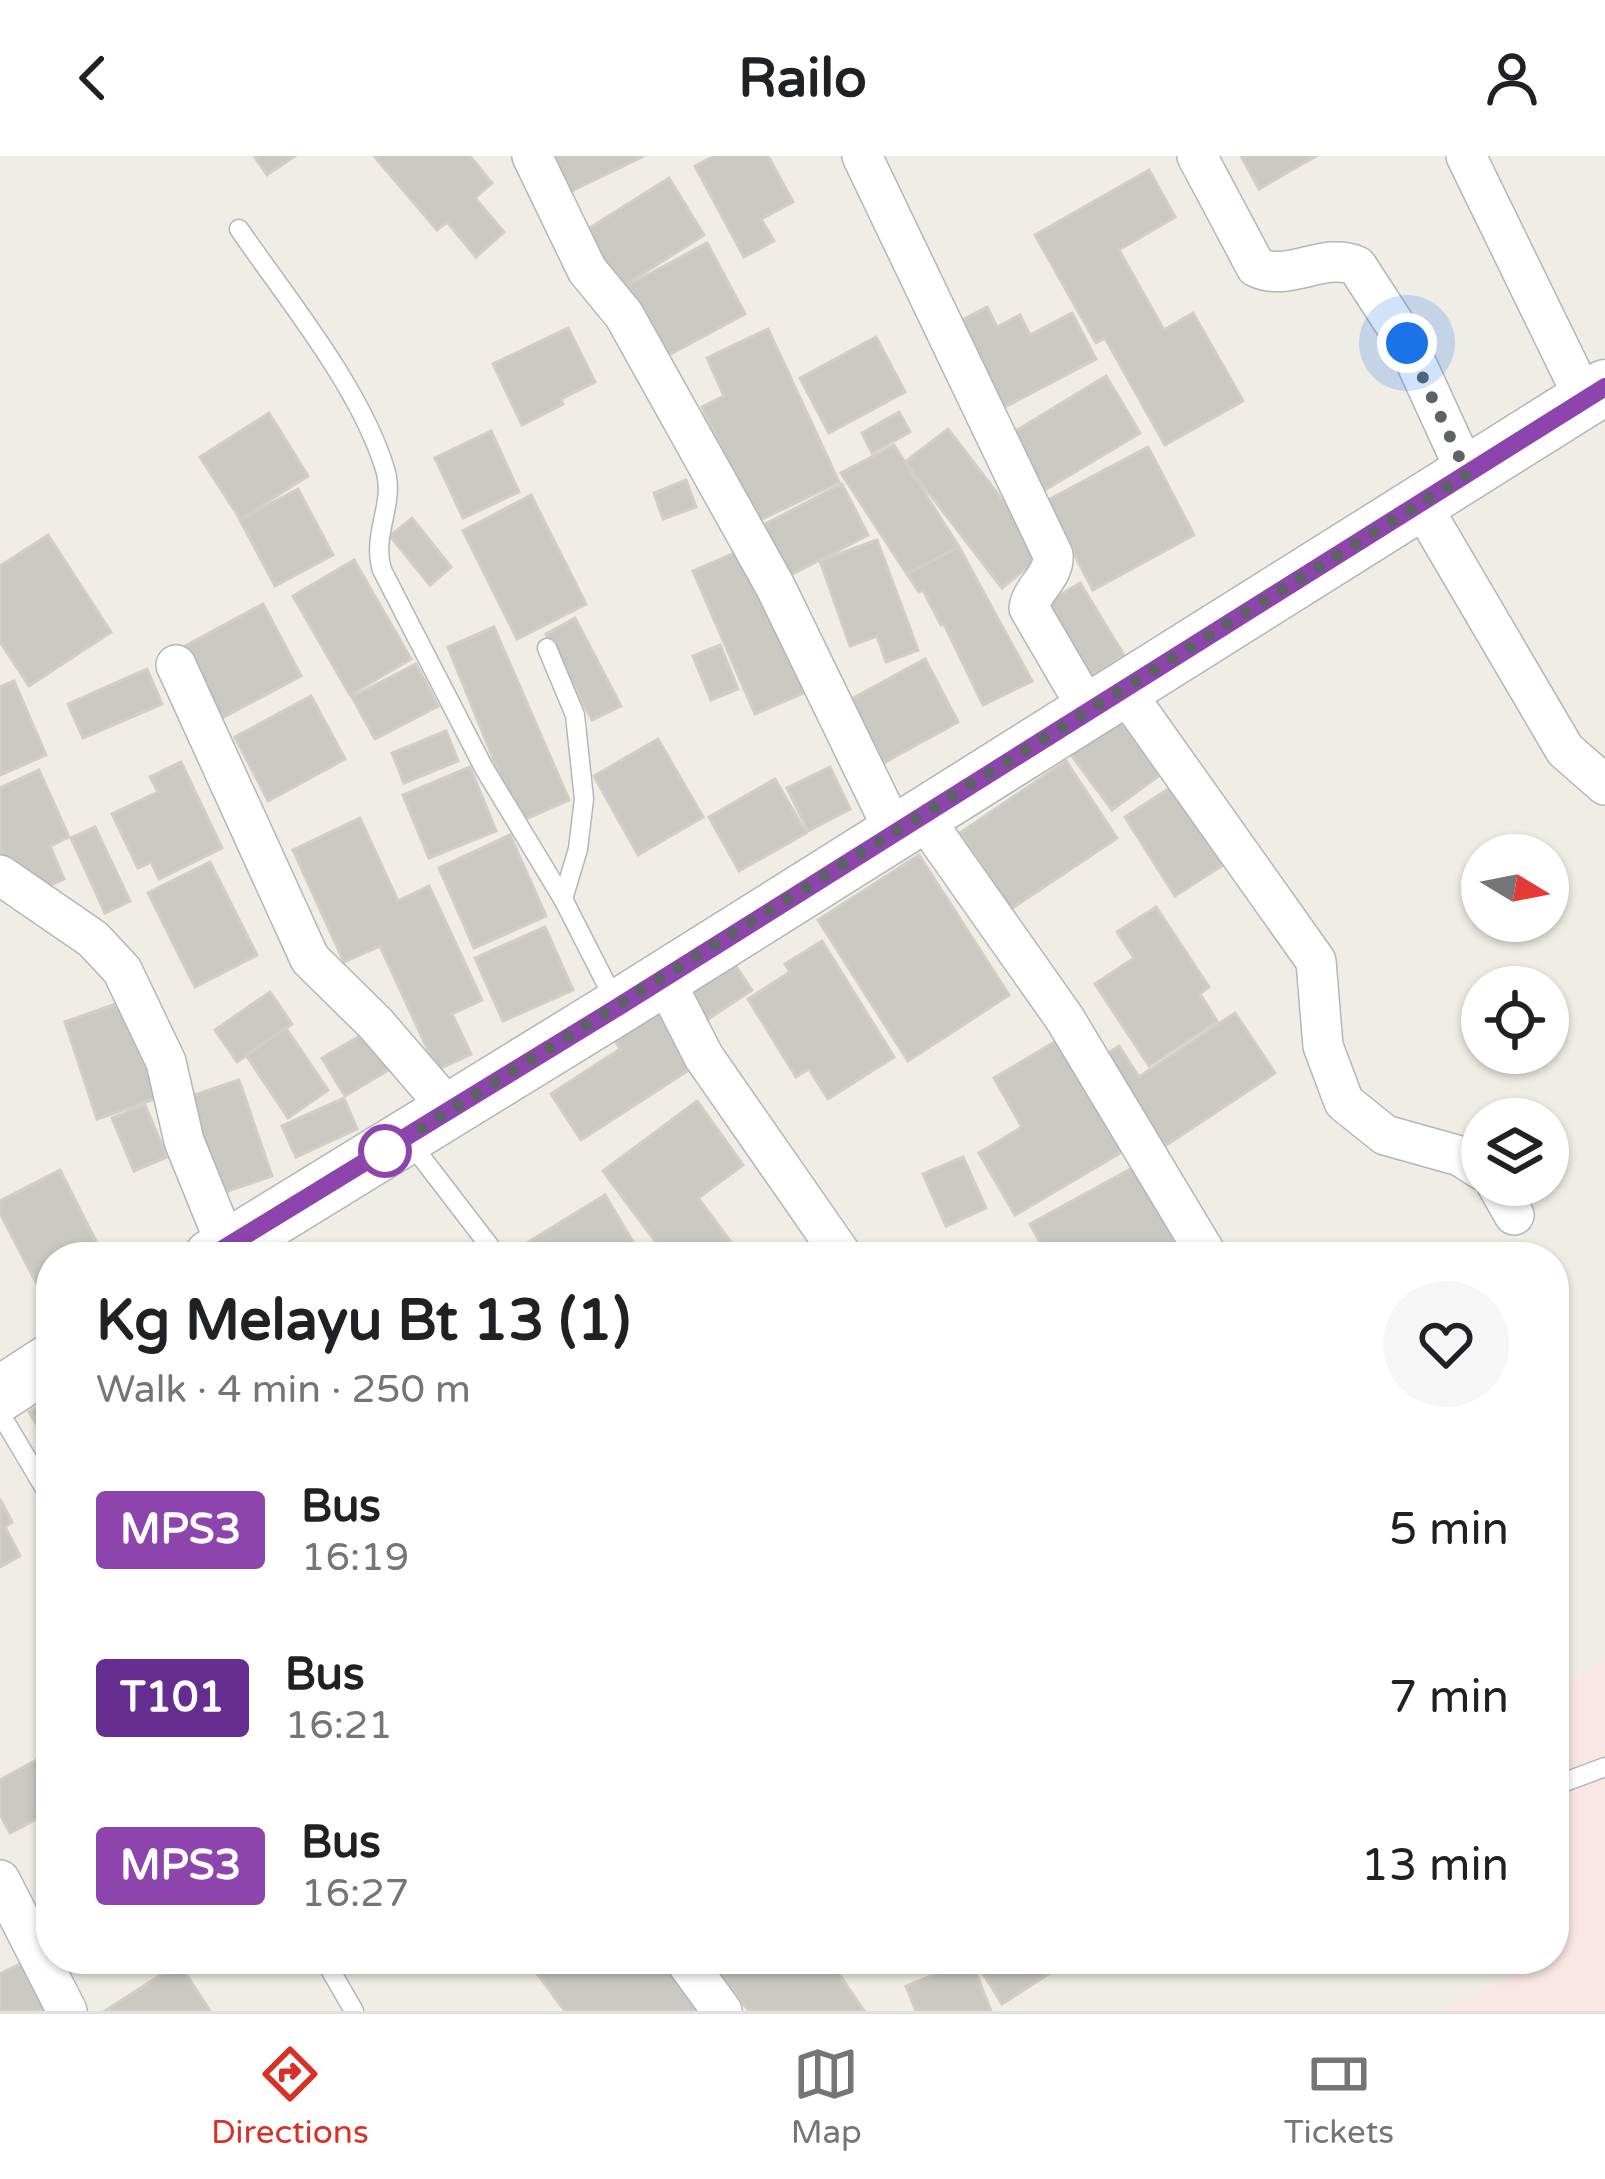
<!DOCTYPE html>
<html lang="en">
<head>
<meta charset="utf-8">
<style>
  :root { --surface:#fff; --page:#f6f6f6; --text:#202124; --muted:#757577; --line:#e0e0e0; --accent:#d93025 }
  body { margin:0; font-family:"Varela Round",sans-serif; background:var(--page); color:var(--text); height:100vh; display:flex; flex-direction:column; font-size:45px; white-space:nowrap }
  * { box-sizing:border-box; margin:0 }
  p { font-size:39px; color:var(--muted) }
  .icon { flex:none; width:66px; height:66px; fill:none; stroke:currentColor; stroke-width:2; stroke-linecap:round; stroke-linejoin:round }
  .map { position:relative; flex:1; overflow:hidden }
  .details { position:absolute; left:36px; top:1086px; width:1533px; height:732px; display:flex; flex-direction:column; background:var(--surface); border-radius:48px; box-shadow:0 3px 9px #0004 }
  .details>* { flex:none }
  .badge { padding:0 24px; border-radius:9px; font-size:42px; line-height:78px }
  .needle { width:78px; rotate:100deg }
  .fabs { position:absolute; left:1461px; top:678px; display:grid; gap:24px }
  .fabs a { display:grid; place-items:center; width:108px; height:108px; border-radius:50%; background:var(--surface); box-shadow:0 3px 9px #0004; font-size:60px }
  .you { position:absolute; width:60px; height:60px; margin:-30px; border:9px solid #fff; border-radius:50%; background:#1a73e8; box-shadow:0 0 0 18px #1a73e833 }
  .map>.badge { position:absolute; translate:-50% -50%; box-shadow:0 0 0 6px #fff }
  .round { display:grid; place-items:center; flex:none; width:126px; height:126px; border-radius:63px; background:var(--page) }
  .overview { display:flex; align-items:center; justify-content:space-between; height:204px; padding:0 60px }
  h1 { font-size:57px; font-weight:700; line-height:90px }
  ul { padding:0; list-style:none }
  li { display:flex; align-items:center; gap:36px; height:168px; padding:0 60px }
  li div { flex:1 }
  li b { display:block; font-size:45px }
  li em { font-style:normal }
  li .badge { min-width:132px; font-weight:700; text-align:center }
  header { display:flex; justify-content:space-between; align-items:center; height:156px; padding:0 60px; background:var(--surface); font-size:54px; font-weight:700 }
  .dock { display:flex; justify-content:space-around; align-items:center; height:168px; border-top:3px solid var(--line); background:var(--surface); font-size:33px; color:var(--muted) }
  .dock a { display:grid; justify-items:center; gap:6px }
  .dock .selected { color:var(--accent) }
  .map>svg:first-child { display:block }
</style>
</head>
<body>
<header><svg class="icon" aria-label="back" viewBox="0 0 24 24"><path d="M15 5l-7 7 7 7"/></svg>Railo<svg class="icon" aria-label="person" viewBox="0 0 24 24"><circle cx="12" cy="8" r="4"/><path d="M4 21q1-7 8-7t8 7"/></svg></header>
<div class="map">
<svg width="1605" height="1855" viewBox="0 0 1605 1855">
  <rect width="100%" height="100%" fill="#efede6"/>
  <polygon fill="#f9e6e5" points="1605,1505 1605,1855 1443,1855 1537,1807 1536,1803 1554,1803 1554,1536"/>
  <g fill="#cac8c3" stroke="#d3cec5" stroke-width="3">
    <polygon points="254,0 295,0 267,19"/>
    <polygon points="374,0 470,0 492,27 475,42 504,76 476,101 447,66 437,74"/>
    <polygon points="540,0 644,0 559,41"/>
    <polygon points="714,0 768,0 793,46 761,63 774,85 744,101 695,10"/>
    <polygon points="1241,0 1316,0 1259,33"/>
    <polygon points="1149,14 1175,61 1119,94 1164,174 1193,157 1243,245 1165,289 1105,182 1096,187 1035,79"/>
    <polygon points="669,22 704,79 612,137 577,80"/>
    <polygon points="707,87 745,158 665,201 627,130"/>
    <polygon points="987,151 997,171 1020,159 1030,179 1072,157 1096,203 999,254 955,168"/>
    <polygon points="568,172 595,226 561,243 563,248 522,269 493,208"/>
    <polygon points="768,173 839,326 756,366 702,251 724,240 707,202"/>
    <polygon points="876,181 905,236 829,277 800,222"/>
    <polygon points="1106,220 1140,277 1038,338 1004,282"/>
    <polygon points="899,256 910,276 872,297 862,277"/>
    <polygon points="269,257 308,320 240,363 200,301"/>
    <polygon points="948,273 1044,398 1002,432 905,306"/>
    <polygon points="491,275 519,336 463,362 435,302"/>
    <polygon points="894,289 959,391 907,418 841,317"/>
    <polygon points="1148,291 1194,379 1093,434 1046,345"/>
    <polygon points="686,324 696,351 663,363 654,337"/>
    <polygon points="842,328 868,379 775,427 750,376"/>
    <polygon points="298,333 333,399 275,430 240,364"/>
    <polygon points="531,339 586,448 517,483 463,375"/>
    <polygon points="412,362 451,411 430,429 390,380"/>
    <polygon points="48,379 111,476 29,530 0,486 0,410"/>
    <polygon points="877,384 918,494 886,506 877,480 850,490 820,405"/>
    <polygon points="959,391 1032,525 983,549 944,468 941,469 923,434 919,436 907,418"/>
    <polygon points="744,393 806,536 755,558 693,415"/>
    <polygon points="354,404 411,503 350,539 293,440"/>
    <polygon points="1080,427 1124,499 1087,523 1042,450"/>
    <polygon points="263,448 301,520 222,562 185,490"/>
    <polygon points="575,462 621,550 592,564 546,478"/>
    <polygon points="494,471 569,644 519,666 448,491"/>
    <polygon points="720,489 738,533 711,544 693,500"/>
    <polygon points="925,503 958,566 878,610 844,547"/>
    <polygon points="416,508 438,550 375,583 352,541"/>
    <polygon points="147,513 162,548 83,582 68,548"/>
    <polygon points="14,525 46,599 0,619 0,531"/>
    <polygon points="311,540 345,603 268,645 235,581"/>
    <polygon points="1117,560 1160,619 1112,654 1069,596"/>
    <polygon points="446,575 458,605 404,627 392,597"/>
    <polygon points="658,583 703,661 638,699 594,620"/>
    <polygon points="1066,605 1117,682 1011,753 960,677"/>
    <polygon points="181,606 222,692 159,723 151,706 138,712 112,658 158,636 150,621"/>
    <polygon points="470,611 496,675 429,702 403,639"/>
    <polygon points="830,611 850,653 808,675 787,632"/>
    <polygon points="39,614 69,681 50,690 64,723 35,736 23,710 7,718 0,702 0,632"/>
    <polygon points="775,623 806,677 739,715 709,661"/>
    <polygon points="1176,628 1226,707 1175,740 1125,661"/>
    <polygon points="360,662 398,745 429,730 482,844 452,858 471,898 437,914 380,790 344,806 293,694"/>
    <polygon points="95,671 130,745 105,757 71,682"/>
    <polygon points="510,679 546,760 474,792 439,712"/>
    <polygon points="919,699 1009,839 908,905 818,764"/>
    <polygon points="210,706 257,799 195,831 148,737"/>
    <polygon points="1156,751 1209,831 1200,838 1217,865 1149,910 1095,828 1134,802 1117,776"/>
    <polygon points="545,771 573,834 503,865 475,802"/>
    <polygon points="822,785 894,901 828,943 809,913 796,921 748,843 790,816 785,808"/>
    <polygon points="729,800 752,834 705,865 682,831"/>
    <polygon points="270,836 292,868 237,906 215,874"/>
    <polygon points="124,845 157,942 97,963 65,866"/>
    <polygon points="661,850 698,908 581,984 551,938 620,893 613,881"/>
    <polygon points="1235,857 1275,917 1159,994 1099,903 1119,890 1139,921"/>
    <polygon points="286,872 328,934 288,962 246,899"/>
    <polygon points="370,874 392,912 345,940 322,902"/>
    <polygon points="1063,881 1127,993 1015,1059 979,997 1022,971 994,922"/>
    <polygon points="239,924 272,1020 216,1039 183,943"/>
    <polygon points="344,942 357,973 296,1001 282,970"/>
    <polygon points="697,945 743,1009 698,1042 742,1101 667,1101 603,1015"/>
    <polygon points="145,949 167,1001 134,1015 112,962"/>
    <polygon points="963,1001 986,1052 946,1070 923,1018"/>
    <polygon points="1145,1005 1196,1101 1048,1101 1030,1068"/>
    <polygon points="60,1014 104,1101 51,1101 51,1138 44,1142 0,1057 0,1045"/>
    <polygon points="605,1039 642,1101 529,1101 522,1090"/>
    <polygon points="51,1243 51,1293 29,1256"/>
    <polygon points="0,1343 12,1366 5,1371 20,1400 0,1411"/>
    <polygon points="42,1601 51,1618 51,1655 10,1677 0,1658 0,1624"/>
    <polygon points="537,1803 663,1803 702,1855 565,1855 530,1808"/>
    <polygon points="708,1803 829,1803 864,1855 749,1855"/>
    <polygon points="974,1803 1072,1803 1002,1848"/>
    <polygon points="971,1804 991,1855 916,1855 906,1830"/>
    <polygon points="26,1805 50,1855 0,1855 0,1818"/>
    <polygon points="179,1807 210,1855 105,1855"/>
  </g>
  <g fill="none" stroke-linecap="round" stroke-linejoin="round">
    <defs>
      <g id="lane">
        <path d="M239 73C287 143 360 231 385 313 396 347 371 378 382 414L484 612 563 743 616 847"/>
        <polyline points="547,492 575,559 584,643 578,693 563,743"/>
        <polyline points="409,985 498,1101"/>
        <polyline points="0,1257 51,1343"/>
        <polyline points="1554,1630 1605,1611"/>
        <polyline points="324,1803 354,1855"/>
      </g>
      <g id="street">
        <polyline points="532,0 587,114 624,159 775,430 895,677"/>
        <path d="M862 0 1053 399C1055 420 1032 432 1029 452L1089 555"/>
        <path d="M1197 0 1256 111C1289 127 1324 95 1357 110L1407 187 1467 318"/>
        <polyline points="1466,0 1585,244"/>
        <polyline points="1420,347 1565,594 1605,629"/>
        <polyline points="176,509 310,803 376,868 450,954"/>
        <polyline points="1123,533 1316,805 1323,890 1344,946 1385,979 1460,1000 1482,1014"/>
        <polyline points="922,660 1065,863 1208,1101"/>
        <polyline points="0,719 93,783 122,814 166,906 184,985 227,1091"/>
        <polyline points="664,823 704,901 843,1101"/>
        <polyline points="1497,1029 1514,1059"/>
        <polyline points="0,1724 67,1855"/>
        <polyline points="684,1803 722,1855"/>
      </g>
      <g id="secondary">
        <polyline points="211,1101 618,851 1605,231"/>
        <polyline points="0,1238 51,1205"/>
      </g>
    </defs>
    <use href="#lane" stroke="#b3b6ba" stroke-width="21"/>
    <use href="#street" stroke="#b3b6ba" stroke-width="42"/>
    <use href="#secondary" stroke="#b3b5b9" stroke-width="57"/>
    <use href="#lane" stroke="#fff" stroke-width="18"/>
    <use href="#street" stroke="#fff" stroke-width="39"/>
    <use href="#secondary" stroke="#fff" stroke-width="54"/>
  </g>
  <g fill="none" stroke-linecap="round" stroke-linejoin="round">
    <defs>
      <polyline id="line" points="210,1101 618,851 1605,231"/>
    </defs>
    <use href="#line" stroke="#fff" stroke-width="27"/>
    <use href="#line" stroke="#8e44ad" stroke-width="18"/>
    <polyline stroke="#5e6165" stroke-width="12" stroke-dasharray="0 21.6" points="385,995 1467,318 1407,187"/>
  </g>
  <circle fill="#fff" stroke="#8e44ad" stroke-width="6" cx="385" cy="995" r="24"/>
</svg>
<div class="fabs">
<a><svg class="needle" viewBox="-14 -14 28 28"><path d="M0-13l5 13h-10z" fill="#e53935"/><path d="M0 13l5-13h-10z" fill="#757577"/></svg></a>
<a><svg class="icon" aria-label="locate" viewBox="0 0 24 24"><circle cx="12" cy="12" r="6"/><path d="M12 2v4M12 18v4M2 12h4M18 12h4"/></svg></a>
<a><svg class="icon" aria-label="layers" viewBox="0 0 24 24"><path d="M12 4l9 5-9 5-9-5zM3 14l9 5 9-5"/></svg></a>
</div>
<div class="you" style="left:1407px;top:187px"></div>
<section class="details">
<div class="overview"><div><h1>Kg Melayu Bt 13 (1)</h1><p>Walk · 4 min · 250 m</p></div><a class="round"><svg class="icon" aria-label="heart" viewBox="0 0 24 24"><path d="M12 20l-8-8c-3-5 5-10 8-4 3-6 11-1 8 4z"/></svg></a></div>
<ul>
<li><span class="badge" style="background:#8e44ad;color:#fff">MPS3</span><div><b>Bus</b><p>16:19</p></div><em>5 min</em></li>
<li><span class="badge" style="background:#662d91;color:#fff">T101</span><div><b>Bus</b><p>16:21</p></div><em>7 min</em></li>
<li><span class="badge" style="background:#8e44ad;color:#fff">MPS3</span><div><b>Bus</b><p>16:27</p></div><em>13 min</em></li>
</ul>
</section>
</div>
<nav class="dock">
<a class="selected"><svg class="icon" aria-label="directions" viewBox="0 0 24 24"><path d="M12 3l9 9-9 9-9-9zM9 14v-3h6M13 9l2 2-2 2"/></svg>Directions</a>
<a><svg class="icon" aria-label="map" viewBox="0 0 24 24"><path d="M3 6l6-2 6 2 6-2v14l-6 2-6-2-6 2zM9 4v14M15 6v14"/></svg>Map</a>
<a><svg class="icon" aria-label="tickets" viewBox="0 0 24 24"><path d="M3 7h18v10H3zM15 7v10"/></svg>Tickets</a>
</nav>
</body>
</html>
